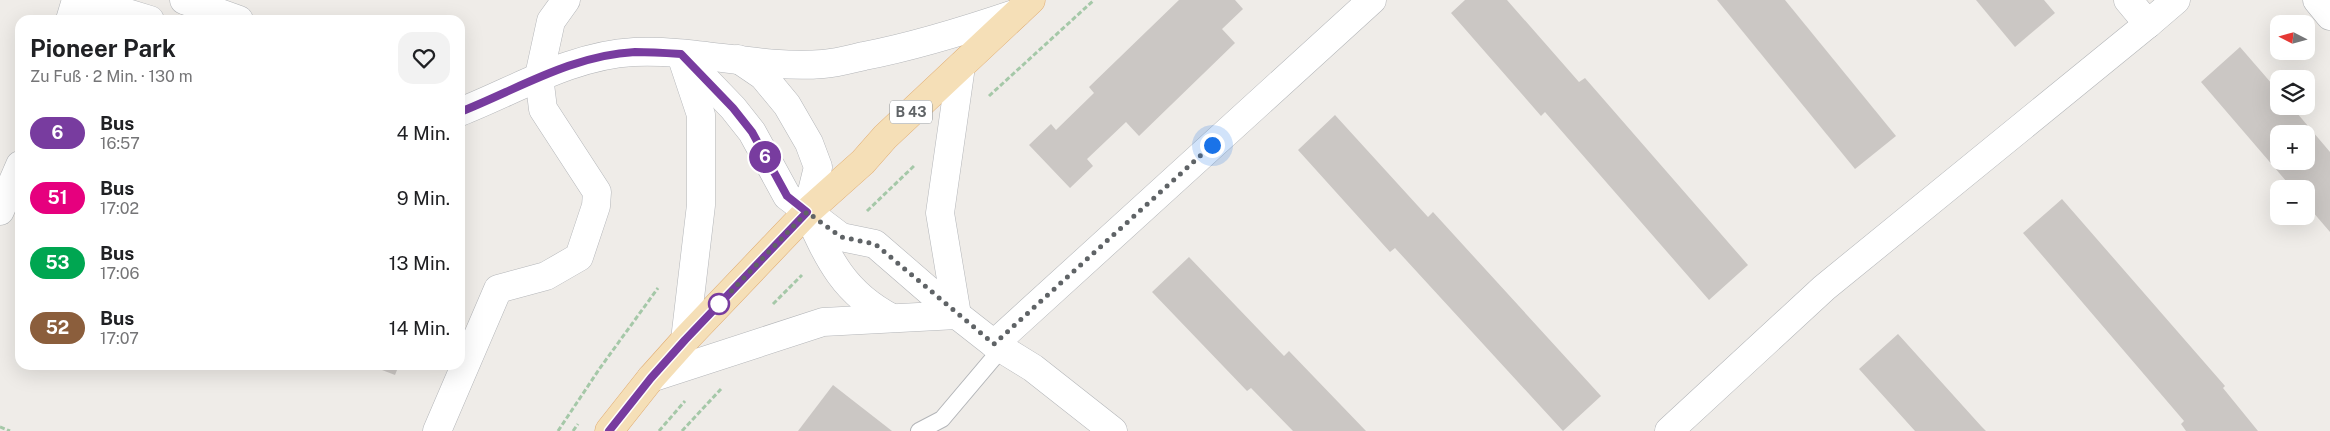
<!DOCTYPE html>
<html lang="de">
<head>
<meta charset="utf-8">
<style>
  :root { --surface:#fff; --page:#f2f2f2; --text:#202124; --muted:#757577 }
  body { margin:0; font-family:"Public Sans",sans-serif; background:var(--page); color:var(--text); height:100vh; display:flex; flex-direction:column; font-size:19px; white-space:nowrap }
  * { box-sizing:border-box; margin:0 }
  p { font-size:16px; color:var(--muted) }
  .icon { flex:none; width:28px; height:28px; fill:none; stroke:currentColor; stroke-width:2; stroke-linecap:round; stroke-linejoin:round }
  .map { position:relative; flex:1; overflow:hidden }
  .side { position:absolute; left:15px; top:15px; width:450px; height:355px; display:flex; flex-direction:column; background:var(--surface); border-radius:15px; box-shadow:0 5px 20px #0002 }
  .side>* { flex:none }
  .badge { padding:0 10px; border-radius:16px; font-size:18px; line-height:32px }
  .needle { width:32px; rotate:276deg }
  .controls { position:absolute; left:2270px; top:15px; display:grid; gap:10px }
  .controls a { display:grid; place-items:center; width:45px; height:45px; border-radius:10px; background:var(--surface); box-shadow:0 5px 20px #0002; font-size:25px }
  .you { position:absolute; width:25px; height:25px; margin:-12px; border:4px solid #fff; border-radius:50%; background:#1a73e8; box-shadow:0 0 0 8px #1a73e833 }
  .map>.badge { position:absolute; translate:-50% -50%; box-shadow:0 0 0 2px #fff }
  .round { display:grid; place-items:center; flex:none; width:52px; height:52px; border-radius:15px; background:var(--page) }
  .headline { display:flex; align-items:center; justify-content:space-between; height:85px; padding:0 15px }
  h1 { font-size:24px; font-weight:700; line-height:38px }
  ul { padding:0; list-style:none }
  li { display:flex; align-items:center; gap:15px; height:65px; padding:0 15px }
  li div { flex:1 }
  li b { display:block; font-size:19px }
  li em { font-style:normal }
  li .badge { min-width:55px; font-weight:700; text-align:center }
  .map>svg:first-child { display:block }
</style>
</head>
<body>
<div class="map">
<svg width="2330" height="431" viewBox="0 0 2330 431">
  <rect width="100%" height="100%" fill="#efece8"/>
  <g fill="#cbc7c4" fill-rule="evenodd">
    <polygon points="1179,0 1235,0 1243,9 1222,29 1235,43 1139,136 1126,122 1087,159 1093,166 1070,188 1029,145 1051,124 1056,130 1094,93 1089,87"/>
    <polygon points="1465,0 1507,0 1579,82 1585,78 1748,265 1709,300 1545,112 1541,116 1451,13"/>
    <polygon points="1717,0 1785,0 1896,136 1855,169"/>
    <polygon points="1976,0 2044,0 2055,13 2015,47"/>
    <path d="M2240 47 2279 92V106H2291L2330 152V232L2306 204V189H2293L2201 82ZM2279 134H2306V161H2279Z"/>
    <polygon points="1335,115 1428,217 1433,212 1601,396 1563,431 1395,248 1390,252 1298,150"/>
    <polygon points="2062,199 2225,386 2223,388 2258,431 2186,431 2181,424 2184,421 2023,233"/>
    <polygon points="1189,257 1284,356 1289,351 1366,431 1293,431 1251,388 1247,391 1152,292"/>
    <polygon points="1898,334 1981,426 1986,431 1915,431 1859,369"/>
    <polygon points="369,365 399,365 395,375"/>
    <polygon points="833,385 892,431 798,431"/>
  </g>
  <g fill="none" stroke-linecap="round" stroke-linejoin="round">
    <defs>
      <polyline id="service" points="919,431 942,419 1002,348"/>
      <g id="minor">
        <polyline points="85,0 150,20"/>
        <polyline points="184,0 239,20"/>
        <polyline points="2128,0 2148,24 2176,0"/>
        <polyline points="2317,0 2330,16"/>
        <polyline points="70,20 76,0"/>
        <polyline points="681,54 733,108 752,132 787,196 841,237 875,244 957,315 994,344 1033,368 1113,431"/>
        <polyline points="682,58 701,115 701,205 685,340"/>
        <polyline points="738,59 763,76 787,105 809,143 818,167 807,212"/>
        <path d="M460 112C516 90 572 55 634 52 697 49 760 69 823 64 837 63 851 59 864 56 916 46 967 30 1017 13"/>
        <polyline points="0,211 20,165"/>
        <path d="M808 214C829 260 844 293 892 318"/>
        <polyline points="957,315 940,213 961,66"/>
        <polyline points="994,344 1372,0"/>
        <polyline points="651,378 823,322 957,315"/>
        <polyline points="437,431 498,289 546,276 579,257 596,206 597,192 543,109 539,76 551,21 566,0"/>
        <polyline points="1669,431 1824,288 2148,24"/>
      </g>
      <polyline id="primary" points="609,431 651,378 685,340 807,212 863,162 885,137 1031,0"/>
    </defs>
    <use href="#service" stroke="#b3b5b8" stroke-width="18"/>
    <use href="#minor" stroke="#b3b5b8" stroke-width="29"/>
    <use href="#primary" stroke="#e0ab70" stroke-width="29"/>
    <g stroke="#a5c8a8" stroke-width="3" stroke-dasharray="5 2.5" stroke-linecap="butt">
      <polyline points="989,96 1094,0"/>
      <polyline points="867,211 915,165"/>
      <polyline points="773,304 802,275"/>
      <polyline points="0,427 10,431"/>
      <polyline points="558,431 600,368 658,288"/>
      <polyline points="573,431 578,424"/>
      <polyline points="659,431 685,401"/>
      <polyline points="682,431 721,389"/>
    </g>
    <use href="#service" stroke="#fff" stroke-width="16"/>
    <use href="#minor" stroke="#fff" stroke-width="28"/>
    <use href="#primary" stroke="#f5dfb7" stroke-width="28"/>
  </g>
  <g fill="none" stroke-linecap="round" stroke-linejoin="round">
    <defs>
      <path id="line" d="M460 112C516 90 572 55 635 52 650 52 666 53 681 54L733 108 752 132 787 196 807 212 685 340 651 378 609 431"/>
    </defs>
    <use href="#line" stroke="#fff" stroke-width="11"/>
    <use href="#line" stroke="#783c9f" stroke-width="8"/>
    <polyline stroke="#5f6366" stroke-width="5" stroke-dasharray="0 9" points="719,304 807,212 841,237 875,244 994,344 1212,145"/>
  </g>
  <circle fill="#fff" stroke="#783c9f" stroke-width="2.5" cx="719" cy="304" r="10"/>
  <g text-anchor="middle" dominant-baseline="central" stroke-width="5" stroke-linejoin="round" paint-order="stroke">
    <rect fill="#fff" stroke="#8f9294" stroke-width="1" x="890" y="100.5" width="42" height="23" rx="4"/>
    <g font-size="14" font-weight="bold" fill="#5f6366">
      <text x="911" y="112">B 43</text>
    </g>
  </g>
</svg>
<div class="controls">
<a><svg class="needle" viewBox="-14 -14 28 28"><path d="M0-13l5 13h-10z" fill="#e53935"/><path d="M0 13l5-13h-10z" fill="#757577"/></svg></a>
<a><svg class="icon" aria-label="layers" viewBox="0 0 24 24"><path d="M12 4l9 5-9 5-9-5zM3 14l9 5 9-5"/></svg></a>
<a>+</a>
<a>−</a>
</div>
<div class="you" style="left:1212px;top:145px"></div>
<b class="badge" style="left:765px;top:157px;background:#783c9f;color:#fff">6</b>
<section class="side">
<div class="headline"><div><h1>Pioneer Park</h1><p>Zu Fuß · 2 Min. · 130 m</p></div><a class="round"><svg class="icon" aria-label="heart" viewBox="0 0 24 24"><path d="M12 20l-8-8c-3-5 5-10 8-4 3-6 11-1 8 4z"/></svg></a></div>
<ul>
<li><span class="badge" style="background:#783c9f;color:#fff">6</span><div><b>Bus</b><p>16:57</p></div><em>4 Min.</em></li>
<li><span class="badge" style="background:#e6007e;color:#fff">51</span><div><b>Bus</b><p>17:02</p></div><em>9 Min.</em></li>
<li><span class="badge" style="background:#00a651;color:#fff">53</span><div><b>Bus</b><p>17:06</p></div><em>13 Min.</em></li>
<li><span class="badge" style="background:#8b5e3c;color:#fff">52</span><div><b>Bus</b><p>17:07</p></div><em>14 Min.</em></li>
</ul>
</section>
</div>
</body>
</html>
